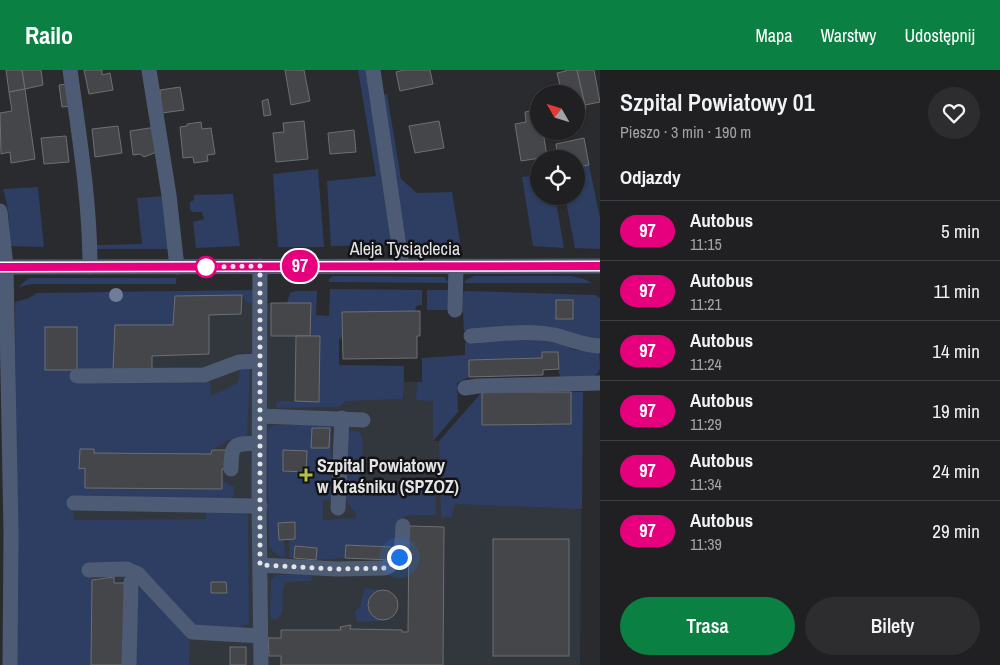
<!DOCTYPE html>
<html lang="pl">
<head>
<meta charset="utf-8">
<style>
  :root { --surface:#202022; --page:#2d2d2f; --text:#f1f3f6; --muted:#a2a3a5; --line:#3d3e40; --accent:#0b8043 }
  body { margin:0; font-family:"Archivo Narrow",sans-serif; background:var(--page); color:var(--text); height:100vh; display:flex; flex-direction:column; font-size:19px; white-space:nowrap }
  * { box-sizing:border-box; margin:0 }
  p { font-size:16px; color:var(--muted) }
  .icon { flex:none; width:28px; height:28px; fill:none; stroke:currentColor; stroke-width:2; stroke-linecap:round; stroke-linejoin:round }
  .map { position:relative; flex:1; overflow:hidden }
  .drawer { display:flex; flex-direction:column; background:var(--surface); width:400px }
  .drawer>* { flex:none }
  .badge { padding:0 10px; border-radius:16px; font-size:18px; line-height:32px }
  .needle { width:32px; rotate:309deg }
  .controls { position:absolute; left:530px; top:15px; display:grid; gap:10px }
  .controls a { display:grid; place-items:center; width:55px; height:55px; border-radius:50%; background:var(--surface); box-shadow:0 1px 4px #0004,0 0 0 1px var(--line); font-size:25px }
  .you { position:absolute; width:25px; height:25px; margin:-12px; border:4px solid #fff; border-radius:50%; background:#1a73e8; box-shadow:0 0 0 8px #1a73e833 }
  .map>.badge { position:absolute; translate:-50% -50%; box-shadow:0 0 0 2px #fff }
  h2 { padding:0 20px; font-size:19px; line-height:45px }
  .round { display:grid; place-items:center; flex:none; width:52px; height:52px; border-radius:26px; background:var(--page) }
  .head { display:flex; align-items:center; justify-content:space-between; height:85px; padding:0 20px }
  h1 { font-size:24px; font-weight:600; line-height:38px }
  .cta { display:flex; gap:10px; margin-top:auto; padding:10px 20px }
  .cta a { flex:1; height:58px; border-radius:30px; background:var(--accent); color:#fff; font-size:20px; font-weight:600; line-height:58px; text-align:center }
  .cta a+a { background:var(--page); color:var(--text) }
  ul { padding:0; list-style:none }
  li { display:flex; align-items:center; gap:15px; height:60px; padding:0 20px; border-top:1px solid var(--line) }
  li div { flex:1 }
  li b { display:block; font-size:19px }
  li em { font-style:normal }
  li .badge { min-width:55px; font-weight:700; text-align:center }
  header { display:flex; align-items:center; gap:30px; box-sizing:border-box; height:70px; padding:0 25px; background:var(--accent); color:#fff }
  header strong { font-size:24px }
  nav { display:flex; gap:28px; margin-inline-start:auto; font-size:18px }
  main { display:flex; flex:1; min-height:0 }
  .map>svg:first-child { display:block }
</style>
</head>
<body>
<header>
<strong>Railo</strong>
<nav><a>Mapa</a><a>Warstwy</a><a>Udostępnij</a></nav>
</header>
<main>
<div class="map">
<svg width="600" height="595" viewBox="0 0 600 595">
  <rect width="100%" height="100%" fill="#2a2b2e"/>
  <polygon fill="#32363d" points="242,225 247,233 311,233 310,245 329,246 343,268 339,269 339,295 404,296 404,312 433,312 433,371 582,370 580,595 28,595 31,229"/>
  <g fill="#2d3e62">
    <polygon points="358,0 366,0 392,175 331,176 327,111 376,106"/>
    <polygon points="387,24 401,109 417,123 452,122 461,177 407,176 382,25"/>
    <polygon points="589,95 600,148 600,179 575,178 565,126 576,126 576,97"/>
    <polygon points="318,99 324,177 278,177 273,104"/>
    <polygon points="539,105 539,126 555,126 564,178 533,176 522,107"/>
    <path d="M38 117 44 177 10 176C10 156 9 137 3 119Z"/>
    <polygon points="233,124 240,176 196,178 193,152 204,149 202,142 193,142 190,140 190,132 194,130 194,125"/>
    <polygon points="164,126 170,179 94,179 94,175 142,174 137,128"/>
    <polygon points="333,206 444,207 449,213 329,212 329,209"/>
    <polygon points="474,206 571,206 584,209 592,213 464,213 466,210"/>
    <polygon points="30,208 176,208 176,214 32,214 19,217 25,211"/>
    <polygon points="330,219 422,220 422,235 416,236 415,241 339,269 339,295 404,296 403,329 346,331 339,337 276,338 277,331 319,331 320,266 310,266 311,233 287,233 290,223 296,221 317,221 316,245 329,246"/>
    <polygon points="253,220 252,233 247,233 242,225 175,226 173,255 115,255 113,300 77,313 200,313 210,310 211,326 238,313 240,298 250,298 247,370 228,370 212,380 211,384 94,383 94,379 80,379 80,399 221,410 234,417 233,429 73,426 74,450 206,449 206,440 248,440 249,554 240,557 193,556 135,494 89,492 89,500 92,510 91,595 17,595 15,232 29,228 37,223"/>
    <rect x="427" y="220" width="22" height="20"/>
    <polygon points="466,221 595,225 600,228 600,271 525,257 464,261 462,223"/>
    <path d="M521 266 564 275 575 280 599 281C599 286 600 293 600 298 596 313 573 308 562 308L559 304 558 282H542V288L469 290V307L457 313 458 342 433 371V331L416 330 417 312H422V288L465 285V273L498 270Z"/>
    <polygon points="482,322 483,355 571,354 571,322 583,322 582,439 455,434 452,447 441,448 439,371"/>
    <path d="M331 354V430H323V450L356 448V443L344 429 348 364 351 361H358L361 364 363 371 361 416H435L436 445 404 446C392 460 401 478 391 490V477L346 475 345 488 316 490 317 478 296 476 294 488H289V469L284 470 285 487 278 486 269 477 267 364 269 358 274 355Z"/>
    <path d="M306 504 311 506 312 511 288 512 285 513C279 525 288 540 277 550L272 549 270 546 271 510 276 505Z"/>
    <polygon points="143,517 190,567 189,595 135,595 135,522"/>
    <path d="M365 518 379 520C362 527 365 548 383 551L357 552 355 542 360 536Z"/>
  </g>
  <g fill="#454649" stroke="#6e6f72">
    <polygon points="6,0 22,0 25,19 9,22"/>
    <polygon points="22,0 41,0 43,15 25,19"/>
    <polygon points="84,0 102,0 102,5 110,3 113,20 89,24"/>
    <polygon points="285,0 304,0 310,31 291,35"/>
    <polygon points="404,0 430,0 433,14 400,21 396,2"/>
    <polygon points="565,0 577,0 586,39 576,41 576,24 562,24 557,3 566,1"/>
    <polygon points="577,0 594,0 600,32 585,35"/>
    <polygon points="68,14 72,36 62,37 59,15"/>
    <polygon points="180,17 184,40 162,43 160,20"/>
    <polygon points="25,19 35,89 11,93 10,82 1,84 0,43 12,41 9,22"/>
    <polygon points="268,29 271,45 264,46 262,31"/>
    <polygon points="539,39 539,61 543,61 547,87 521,91 515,54 526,52 525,42"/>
    <polygon points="304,51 308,89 276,92 273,63 284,62 283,53"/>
    <polygon points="439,51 444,78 415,83 409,56"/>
    <polygon points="201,52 202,59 211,58 215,84 207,85 208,91 194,93 193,87 183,88 180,57 187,56 187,54"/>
    <polygon points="118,56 122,83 95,87 92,59"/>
    <polygon points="156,57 159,81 144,87 140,84 133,85 130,61"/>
    <polygon points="354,60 356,82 330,84 328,63"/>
    <polygon points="66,66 69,92 44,94 41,68"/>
    <polygon points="584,68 589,95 576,97 576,89 558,89 556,74"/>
    <polygon points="242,225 241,244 209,245 209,284 152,286 152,299 113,300 115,255 173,255 175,226"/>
    <rect x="556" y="230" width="17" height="19"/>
    <polygon points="271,233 311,233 310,266 271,266"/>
    <polygon points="415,241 420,241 420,266 417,266 417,288 343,289 342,242"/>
    <rect x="45" y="257" width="32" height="43"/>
    <polygon points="296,266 320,266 319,332 295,331"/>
    <polygon points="542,282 558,282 559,299 543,300 543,305 469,307 469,290 542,288"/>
    <polygon points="482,322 571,322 571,354 482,355"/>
    <polygon points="312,358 330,358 329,378 311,378"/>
    <polygon points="80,379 94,379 94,383 211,384 212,380 227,380 227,399 222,399 222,419 85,418 85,398 79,399"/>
    <polygon points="283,380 307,381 306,402 283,401"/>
    <polygon points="295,452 295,469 279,470 278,453"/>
    <polygon points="409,456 444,457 443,595 281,595 281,586 269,586 268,568 281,568 281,560 341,560 340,557 351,555 350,559 402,560 402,562 408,562"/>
    <rect x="493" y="469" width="76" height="117"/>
    <polygon points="346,475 391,477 391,490 345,488"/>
    <polygon points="295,476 317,478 316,490 294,488"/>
    <polygon points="114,507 114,513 125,513 125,595 91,595 92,510"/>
    <polygon points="211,512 226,512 227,523 211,523"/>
    <circle cx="383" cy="535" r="15"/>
    <rect x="230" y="577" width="16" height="18"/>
  </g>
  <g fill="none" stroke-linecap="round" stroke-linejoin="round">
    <g stroke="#4e5b75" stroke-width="15">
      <path d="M70 0C79 65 90 131 90 197"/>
      <polyline points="149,0 169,125 177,197"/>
      <polyline points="373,0 402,196"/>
      <polyline points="0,141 6,197 11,463 10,595"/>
      <polyline points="260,196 259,430 261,595"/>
      <polyline points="0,197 600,196"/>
      <polyline points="455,240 456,196"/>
      <path d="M471 266C499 264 527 260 554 265 570 269 584 276 600 276"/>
      <polyline points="77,306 204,305 239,292 259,291"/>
      <polyline points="465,318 478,316 600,313"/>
      <polyline points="260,346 363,350"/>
      <path d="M231 399C231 372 235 374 259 373"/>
      <polyline points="74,433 260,436"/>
      <polyline points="338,438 342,348"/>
      <path d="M260 495 337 499 385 498C403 491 402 473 403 456"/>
      <polyline points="89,500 127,499 138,504 192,562 260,566"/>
      <polyline points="129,595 131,512 138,504"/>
    </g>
  </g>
  <circle fill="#6f7d9a" cx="116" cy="225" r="7"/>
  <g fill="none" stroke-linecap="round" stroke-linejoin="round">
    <defs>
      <polyline id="line" points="0,197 600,196"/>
    </defs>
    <use href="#line" stroke="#fff" stroke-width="11"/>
    <use href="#line" stroke="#e6007e" stroke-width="8"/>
    <polyline stroke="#e3e4e6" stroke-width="5" stroke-dasharray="0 9" points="206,197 260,196 260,495 337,499 385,498 390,496 399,487"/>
  </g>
  <circle fill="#fff" stroke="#e6007e" stroke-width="2.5" cx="206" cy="197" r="10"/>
  <path fill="#b6c148" stroke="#131315" stroke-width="2" d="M303.5 397.5h5v5h5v5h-5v5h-5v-5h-5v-5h5z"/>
  <g text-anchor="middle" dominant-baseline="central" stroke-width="5" stroke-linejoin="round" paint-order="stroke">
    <g font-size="18" fill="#e3e4e6" stroke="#131315">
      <text x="405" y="178">Aleja Tysiąclecia</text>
    </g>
    <g font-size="18" font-weight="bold" fill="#e3e4e6" stroke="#131315" text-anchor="start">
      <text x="317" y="395">Szpital Powiatowy<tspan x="317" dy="21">w Kraśniku (SPZOZ)</tspan></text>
    </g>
  </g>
</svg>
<div class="controls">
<a><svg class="needle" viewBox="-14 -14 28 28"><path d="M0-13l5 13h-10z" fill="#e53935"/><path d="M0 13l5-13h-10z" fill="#a2a3a5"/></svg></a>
<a><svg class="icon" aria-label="locate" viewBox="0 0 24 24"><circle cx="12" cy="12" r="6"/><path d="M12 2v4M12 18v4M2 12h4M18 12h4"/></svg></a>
</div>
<div class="you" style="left:399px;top:487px"></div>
<b class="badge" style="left:300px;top:196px;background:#e6007e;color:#fff">97</b>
</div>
<section class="drawer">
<div class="head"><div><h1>Szpital Powiatowy 01</h1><p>Pieszo · 3 min · 190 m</p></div><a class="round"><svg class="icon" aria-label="heart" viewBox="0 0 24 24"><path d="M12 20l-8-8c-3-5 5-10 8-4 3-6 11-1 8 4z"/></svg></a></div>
<h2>Odjazdy</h2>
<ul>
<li><span class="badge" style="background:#e6007e;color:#fff">97</span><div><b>Autobus</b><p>11:15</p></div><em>5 min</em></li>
<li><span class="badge" style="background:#e6007e;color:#fff">97</span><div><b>Autobus</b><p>11:21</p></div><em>11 min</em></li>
<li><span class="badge" style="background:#e6007e;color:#fff">97</span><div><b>Autobus</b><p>11:24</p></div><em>14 min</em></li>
<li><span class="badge" style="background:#e6007e;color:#fff">97</span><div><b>Autobus</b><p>11:29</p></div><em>19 min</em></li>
<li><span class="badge" style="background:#e6007e;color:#fff">97</span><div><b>Autobus</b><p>11:34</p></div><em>24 min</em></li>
<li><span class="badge" style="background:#e6007e;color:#fff">97</span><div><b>Autobus</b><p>11:39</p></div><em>29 min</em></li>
</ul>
<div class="cta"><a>Trasa</a><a>Bilety</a></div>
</section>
</main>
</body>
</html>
